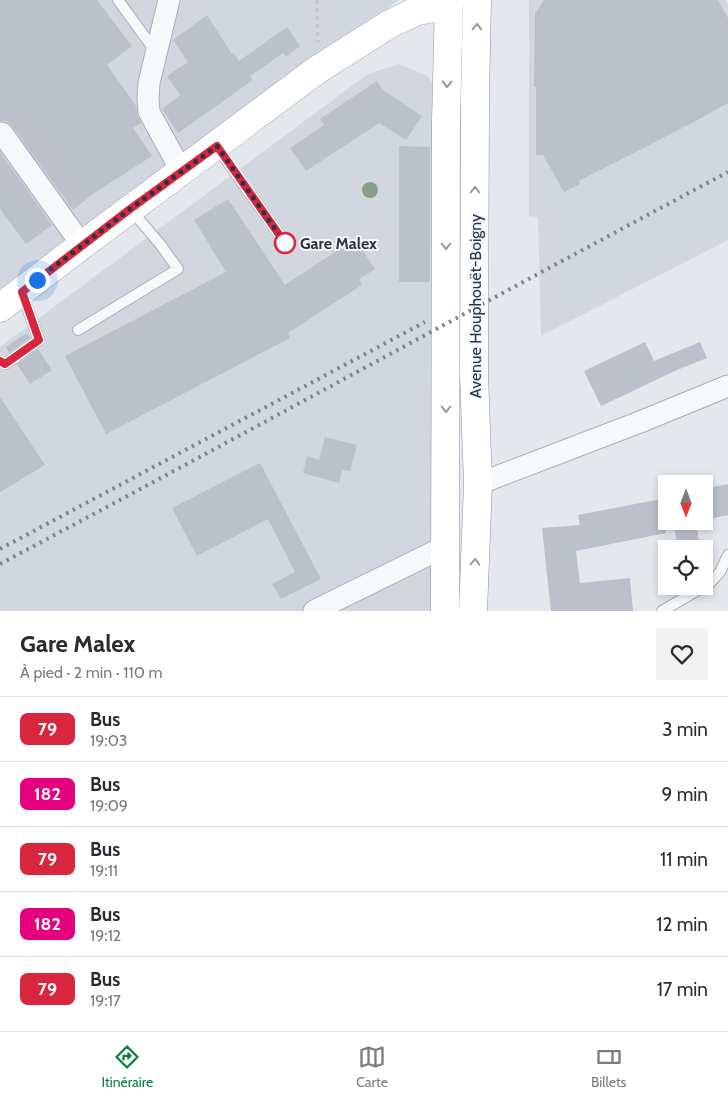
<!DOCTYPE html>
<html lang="fr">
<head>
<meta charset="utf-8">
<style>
  :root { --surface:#fff; --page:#f2f2f3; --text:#2b2b33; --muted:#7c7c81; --line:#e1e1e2; --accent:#0b8043 }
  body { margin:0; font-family:Cabin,sans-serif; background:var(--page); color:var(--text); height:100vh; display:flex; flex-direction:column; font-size:19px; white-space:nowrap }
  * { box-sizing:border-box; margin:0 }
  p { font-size:16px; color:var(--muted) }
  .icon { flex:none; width:28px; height:28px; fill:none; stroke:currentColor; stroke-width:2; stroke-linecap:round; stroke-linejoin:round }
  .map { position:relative; height:611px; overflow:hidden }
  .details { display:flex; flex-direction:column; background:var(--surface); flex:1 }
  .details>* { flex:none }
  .badge { padding:0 10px; border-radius:8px; font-size:18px; line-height:32px }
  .needle { width:32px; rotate:180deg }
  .controls { position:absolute; left:658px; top:475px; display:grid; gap:10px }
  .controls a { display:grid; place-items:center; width:55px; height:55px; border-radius:0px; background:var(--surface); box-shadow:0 2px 8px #0003; font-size:25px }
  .you { position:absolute; width:25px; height:25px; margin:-12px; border:4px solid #fff; border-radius:50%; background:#1a73e8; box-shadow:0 0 0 8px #1a73e833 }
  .map>.badge { position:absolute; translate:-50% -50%; box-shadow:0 0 0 2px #fff }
  .round { display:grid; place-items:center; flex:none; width:52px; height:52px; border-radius:0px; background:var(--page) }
  .overview { display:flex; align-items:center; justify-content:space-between; height:85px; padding:0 20px }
  h1 { font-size:24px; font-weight:800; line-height:38px }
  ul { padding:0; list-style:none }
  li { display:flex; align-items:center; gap:15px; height:65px; padding:0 20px; border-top:1px solid var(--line) }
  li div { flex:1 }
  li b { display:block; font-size:19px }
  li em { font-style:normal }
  li .badge { min-width:55px; font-weight:700; text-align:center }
  .tab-bar { display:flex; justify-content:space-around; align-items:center; height:70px; border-top:1px solid var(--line); background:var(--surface); font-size:14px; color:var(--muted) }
  .tab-bar a { display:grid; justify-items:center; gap:2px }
  .tab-bar .on { color:var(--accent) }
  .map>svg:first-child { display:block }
</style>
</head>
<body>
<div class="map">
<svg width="728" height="611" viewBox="0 0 728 611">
  <rect width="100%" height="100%" fill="#e4e7ec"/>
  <g fill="#d2d6de">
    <polygon points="0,0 399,0 0,291"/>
    <polygon points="529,0 725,0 728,5 728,240 541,336 538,217 529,216"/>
    <polygon points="399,64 428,76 440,98 442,611 0,611 0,347 368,74"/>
  </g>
  <g fill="#bbc0ca">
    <polygon points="0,0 97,0 132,46 107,65 136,106 137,113 141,123 133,128 152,156 93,194 73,210 12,126 7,121 0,121"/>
    <polygon points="544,0 718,0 728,18 728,103 692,123 579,181 580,184 564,192 543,155 536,155 536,87 534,87 535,14"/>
    <polygon points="207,15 232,54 234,53 239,61 287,27 300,46 286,57 283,53 250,76 253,80 178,133 162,109 180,95 167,76 188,62 173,40"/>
    <polygon points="377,81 383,90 422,116 406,140 379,123 306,171 290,148 324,125 320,119"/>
    <polygon points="399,146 430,147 430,282 399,282"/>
    <polygon points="0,152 52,225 26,244 0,209"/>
    <polygon points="228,199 285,285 355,239 375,269 359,279 362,285 288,333 290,338 106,434 65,356 226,272 194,220"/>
    <polygon points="27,333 30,338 9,353 6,347"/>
    <polygon points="645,342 654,361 700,342 707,358 677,370 601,406 584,371"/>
    <polygon points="38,349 52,370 30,384 17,364"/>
    <polygon points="0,397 45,465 0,492"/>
    <polygon points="325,437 357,445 350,471 342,470 339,483 303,473 307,456 319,460"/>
    <polygon points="260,463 321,579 281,599 272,584 295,572 268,519 197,556 172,508"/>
    <polygon points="728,484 728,515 704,520 704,489"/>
    <polygon points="666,498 666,533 576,551 580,583 630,578 633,611 551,611 542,528 580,525 578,515"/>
    <polygon points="674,521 696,521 700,549 677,549"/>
  </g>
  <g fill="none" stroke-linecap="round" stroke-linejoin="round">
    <defs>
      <g id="lane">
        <polyline points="118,0 156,52"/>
        <polyline points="217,147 285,243"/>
        <polyline points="78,330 178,269 160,244 131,210"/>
        <polyline points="0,361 5,364 39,340 22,293"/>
        <polyline points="662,611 710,583 720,572 728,555"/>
      </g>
      <g id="street">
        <polyline points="169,0 149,83 148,98 149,112 182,172"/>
        <polyline points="2,133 82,245"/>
        <polyline points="478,484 640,422 728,386"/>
        <polyline points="314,611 446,546"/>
      </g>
      <polyline id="secondary" points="0,308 82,245 317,70 388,25 417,11 448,6"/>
      <g id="highway">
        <polyline points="445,611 446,123 449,0"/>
        <polyline points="473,611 478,484 474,374 475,97 477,0"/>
      </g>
    </defs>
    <use href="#lane" stroke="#a9aeb7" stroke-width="12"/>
    <use href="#street" stroke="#a9aeb7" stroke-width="23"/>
    <use href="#secondary" stroke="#a9aeb7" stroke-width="29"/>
    <use href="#highway" stroke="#8b94a3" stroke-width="29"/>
    <polyline stroke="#c2c5cb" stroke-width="3" stroke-dasharray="4 4" stroke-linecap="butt" points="317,0 318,42"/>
    <use href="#lane" stroke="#f7f8fa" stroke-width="10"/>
    <use href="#street" stroke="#f7f8fa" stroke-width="21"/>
    <use href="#secondary" stroke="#fff" stroke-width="28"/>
    <use href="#highway" stroke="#fff" stroke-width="28"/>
    <g stroke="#7d8696" stroke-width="4" stroke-dasharray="2.5 5" stroke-linecap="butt">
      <polyline points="0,549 425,322"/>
      <path d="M0 564C243 435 484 302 728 172"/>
    </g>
  </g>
  <circle fill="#899d89" cx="370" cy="190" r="8"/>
  <defs><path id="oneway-chevron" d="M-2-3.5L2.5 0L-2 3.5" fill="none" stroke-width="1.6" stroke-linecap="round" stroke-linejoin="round" transform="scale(1.25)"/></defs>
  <g stroke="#959aa2">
    <use href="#oneway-chevron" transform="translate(477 27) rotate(-88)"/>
    <use href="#oneway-chevron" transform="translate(447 84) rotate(91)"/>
    <use href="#oneway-chevron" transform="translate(475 190) rotate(-90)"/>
    <use href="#oneway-chevron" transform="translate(446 246) rotate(90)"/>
    <use href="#oneway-chevron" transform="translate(446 409) rotate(90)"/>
    <use href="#oneway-chevron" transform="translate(475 562) rotate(-88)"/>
  </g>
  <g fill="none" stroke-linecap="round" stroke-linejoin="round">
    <defs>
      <polyline id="line" points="0,361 5,364 39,340 22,292 130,209 217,146 285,243"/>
    </defs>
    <use href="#line" stroke="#fff" stroke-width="11"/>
    <use href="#line" stroke="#d7263d" stroke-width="8"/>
    <polyline stroke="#2b3445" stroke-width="5" stroke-dasharray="0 9" points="37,280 130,209 217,146 285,243"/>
  </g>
  <circle fill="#fff" stroke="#d7263d" stroke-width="2.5" cx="285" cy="243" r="10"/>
  <g text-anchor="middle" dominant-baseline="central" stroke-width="4" stroke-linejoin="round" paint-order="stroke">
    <g font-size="16" font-weight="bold" fill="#2b3445" stroke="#f4f6f9" text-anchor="start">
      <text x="300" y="243">Gare Malex</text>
    </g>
    <g font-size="16" fill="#2b3445" stroke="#f4f6f9">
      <text transform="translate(475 306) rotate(-90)">Avenue Houphouët-Boigny</text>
    </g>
  </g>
</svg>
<div class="controls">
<a><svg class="needle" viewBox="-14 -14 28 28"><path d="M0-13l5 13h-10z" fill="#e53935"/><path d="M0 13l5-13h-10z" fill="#7c7c81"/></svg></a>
<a><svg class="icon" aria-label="locate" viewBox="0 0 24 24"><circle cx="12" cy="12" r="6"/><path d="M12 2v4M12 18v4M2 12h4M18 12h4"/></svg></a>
</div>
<div class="you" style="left:37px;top:280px"></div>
</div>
<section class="details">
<div class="overview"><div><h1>Gare Malex</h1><p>À pied · 2 min · 110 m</p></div><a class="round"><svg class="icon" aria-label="heart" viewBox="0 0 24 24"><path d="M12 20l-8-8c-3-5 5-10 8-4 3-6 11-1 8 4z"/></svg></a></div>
<ul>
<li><span class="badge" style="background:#d7263d;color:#fff">79</span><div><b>Bus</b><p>19:03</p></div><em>3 min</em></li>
<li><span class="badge" style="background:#e6007e;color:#fff">182</span><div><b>Bus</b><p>19:09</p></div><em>9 min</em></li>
<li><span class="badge" style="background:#d7263d;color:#fff">79</span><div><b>Bus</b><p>19:11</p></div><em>11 min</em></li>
<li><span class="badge" style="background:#e6007e;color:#fff">182</span><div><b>Bus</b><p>19:12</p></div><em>12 min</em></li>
<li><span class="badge" style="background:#d7263d;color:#fff">79</span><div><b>Bus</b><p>19:17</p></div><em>17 min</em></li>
</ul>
</section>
<nav class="tab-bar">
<a class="on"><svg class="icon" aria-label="directions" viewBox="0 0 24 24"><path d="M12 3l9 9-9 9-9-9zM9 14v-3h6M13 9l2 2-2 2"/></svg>Itinéraire</a>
<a><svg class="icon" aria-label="map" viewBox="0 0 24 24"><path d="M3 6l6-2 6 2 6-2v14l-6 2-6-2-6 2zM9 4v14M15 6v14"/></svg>Carte</a>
<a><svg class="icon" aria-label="tickets" viewBox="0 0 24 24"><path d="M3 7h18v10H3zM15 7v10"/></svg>Billets</a>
</nav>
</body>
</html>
